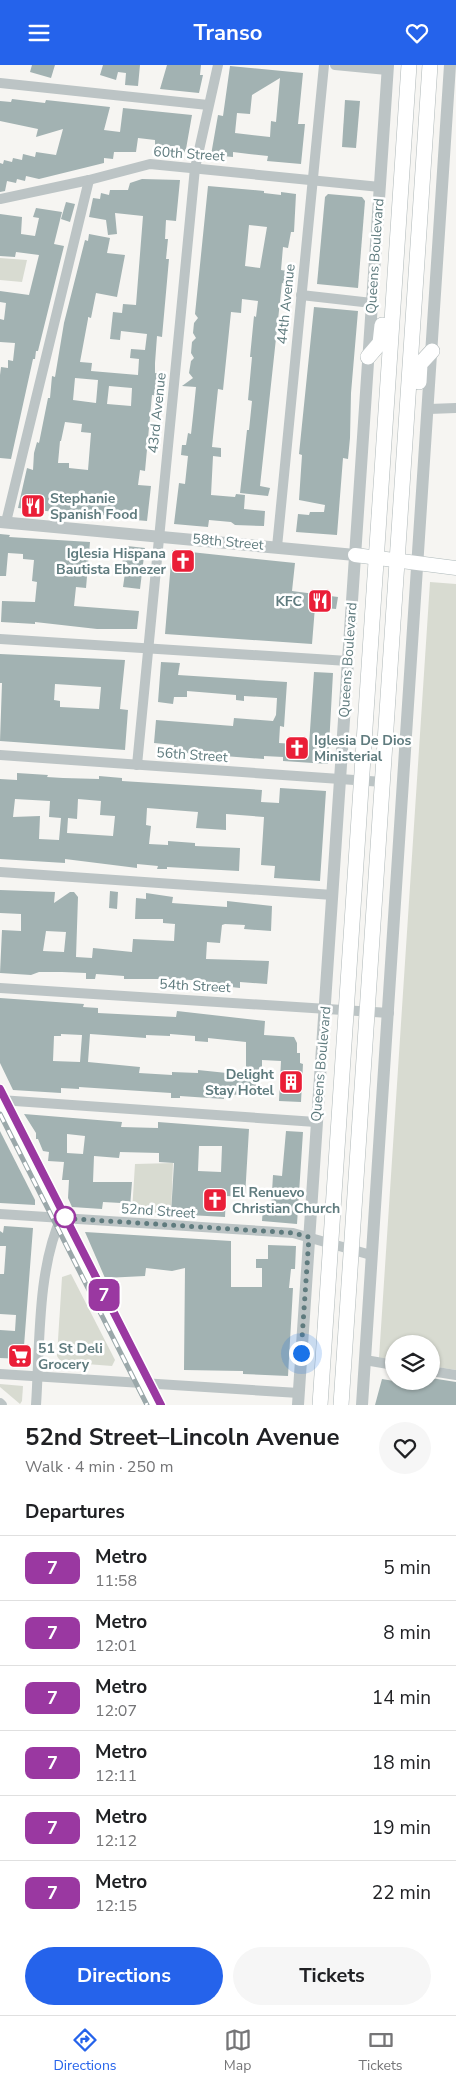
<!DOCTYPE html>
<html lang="en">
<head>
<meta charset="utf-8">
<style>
  :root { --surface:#fff; --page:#f6f6f6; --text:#202124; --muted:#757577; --line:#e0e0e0; --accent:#2563eb }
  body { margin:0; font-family:"Nunito Sans",sans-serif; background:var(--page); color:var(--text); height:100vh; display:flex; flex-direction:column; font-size:19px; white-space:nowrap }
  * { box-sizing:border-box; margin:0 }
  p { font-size:16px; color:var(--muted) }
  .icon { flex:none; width:28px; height:28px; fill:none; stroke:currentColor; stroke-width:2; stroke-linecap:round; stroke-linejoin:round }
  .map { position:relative; height:1340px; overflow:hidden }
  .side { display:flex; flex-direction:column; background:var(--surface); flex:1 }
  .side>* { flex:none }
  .badge { padding:0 10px; border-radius:8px; font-size:18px; line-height:32px }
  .tools { position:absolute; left:385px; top:1270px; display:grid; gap:10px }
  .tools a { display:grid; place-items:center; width:55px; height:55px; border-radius:50%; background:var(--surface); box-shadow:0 1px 4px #0004; font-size:25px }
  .you { position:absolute; width:25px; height:25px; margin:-12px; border:4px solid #fff; border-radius:50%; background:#1a73e8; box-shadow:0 0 0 8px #1a73e833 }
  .map>.badge { position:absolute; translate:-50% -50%; box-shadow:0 0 0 2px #fff }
  h2 { padding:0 25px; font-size:19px; line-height:45px }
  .round { display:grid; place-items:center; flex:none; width:52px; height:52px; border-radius:26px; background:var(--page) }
  .summary { display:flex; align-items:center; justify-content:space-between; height:85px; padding:0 25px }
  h1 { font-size:24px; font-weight:700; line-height:38px }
  .button { display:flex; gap:10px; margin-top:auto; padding:10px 25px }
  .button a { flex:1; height:58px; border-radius:30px; background:var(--accent); color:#fff; font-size:20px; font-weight:700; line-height:58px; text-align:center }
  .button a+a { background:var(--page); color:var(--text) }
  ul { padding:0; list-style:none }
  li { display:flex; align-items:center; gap:15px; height:65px; padding:0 25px; border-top:1px solid var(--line) }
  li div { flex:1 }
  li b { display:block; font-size:19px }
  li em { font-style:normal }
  li .badge { min-width:55px; font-weight:700; text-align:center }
  header { display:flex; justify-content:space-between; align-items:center; height:65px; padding:0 25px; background:var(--accent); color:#fff; font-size:22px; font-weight:700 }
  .menu { display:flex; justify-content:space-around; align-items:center; height:70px; border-top:1px solid var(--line); background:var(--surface); font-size:14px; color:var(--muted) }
  .menu a { display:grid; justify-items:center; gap:2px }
  .menu .on { color:var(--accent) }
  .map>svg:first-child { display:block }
</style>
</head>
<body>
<header><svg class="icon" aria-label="menu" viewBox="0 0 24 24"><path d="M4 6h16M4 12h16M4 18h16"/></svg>Transo<svg class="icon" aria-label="heart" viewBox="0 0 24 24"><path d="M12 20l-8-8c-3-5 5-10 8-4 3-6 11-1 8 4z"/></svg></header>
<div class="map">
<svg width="456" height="1340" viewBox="0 0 456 1340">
  <rect width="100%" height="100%" fill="#f6f5f2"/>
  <g fill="#d8dbd1">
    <polygon points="0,193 27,195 22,217 0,215"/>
    <polygon points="430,517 456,519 456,1305 431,1301 431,1279 394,1279 394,1296 379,1293"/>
    <polygon points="173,1098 171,1149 132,1147 135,1099"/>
    <polygon points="71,1209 115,1295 112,1301 61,1297 57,1291 62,1212"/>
    <polygon points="0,1319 23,1321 22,1336 20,1339 0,1322"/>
  </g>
  <g fill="#a2b2b2" fill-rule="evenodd">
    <polygon points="32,0 55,0 51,13 30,7"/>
    <polygon points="103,0 140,0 138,21 125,20 126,8 118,7 116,15 100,10"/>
    <polygon points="167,0 201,0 200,10 203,10 199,28 160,24"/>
    <path d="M230 1 303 8 298 59H305L301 99 267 96 268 91 249 89 233 87V92L211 90 218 50 223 51ZM280 13 276 57 271 56 270 72 235 68 237 48 250 49 252 30Z"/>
    <polygon points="12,34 45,38 46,35 110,42 104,65 120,67 123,43 192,50 186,84 184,88 155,85 155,75 138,73 136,87 114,87 113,94 104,93 104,98 39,114 26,111 25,116 17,114 16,118 7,116 5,126 0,127 0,98 3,99 4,95 12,97 13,93 22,95 23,89 35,92 36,87 56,90 63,64 36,72 38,64 0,56 0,36 11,37"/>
    <polygon points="345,35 360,36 356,83 342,82"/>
    <path d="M142 114 180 115 176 156 166 155 165 174H168L166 194H169L162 272 157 271 155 298V308L162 309 159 331 152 330 145 406 140 405 138 420 151 421 147 456 124 454 125 452 102 450V452L18 443 27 403 33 405 34 388 37 377 39 378 48 333H50L52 311 55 312 64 258 85 175 88 176 89 169 110 173 107 188 125 190 117 232 96 228 91 253 88 252V254L80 297 92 298 91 306 138 310 139 294 130 293 131 284 145 285 147 269 121 266 120 275 110 274 113 247 122 248 123 239 136 240 143 151 115 148 117 169 108 170 106 155 89 152 93 133 100 134 101 128 109 130 110 125H128L130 118ZM75 313 98 315 96 338 73 335ZM109 321 132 323 131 341 107 339ZM65 357 82 359 81 367 91 368 88 405 69 403V398H58L60 376H61Z"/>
    <path d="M208 121 264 126V128L281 130V127L296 129 294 167H291L288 183 283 182 281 205 287 206 286 219 282 218 260 421 270 423 268 431 240 428 247 365H249L252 336 248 335 252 292H250L254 251 256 252 258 236 242 234 241 248 231 247 223 325 218 324 214 362 212 382 221 383V392L213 391 211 430 235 432 236 429 245 430 244 444 265 446 264 461 235 460 231 457 209 455 208 462 174 459 179 418 185 419 188 391 181 390 182 380H186L188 368 191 369 193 351 196 322 182 321 193 313 189 308 191 296 194 293 191 288 192 277 196 273 193 268 194 258 198 253 195 249ZM249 160 267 162 260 203 245 201Z"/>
    <polygon points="328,129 362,132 365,136 358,223 317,219 325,132"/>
    <polygon points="66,137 75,139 70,157 61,154"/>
    <polygon points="36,143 62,147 54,179 64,181 38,286 36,286 35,294 33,294 11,394 0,393 0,310 1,302 8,303 8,295 13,296 15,278 0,277 0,254 4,255 6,238 0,237 0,226 29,230 39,190 16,187 15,192 0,191 0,149 22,152 21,169 35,171 39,153 33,152"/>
    <polygon points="314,242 358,246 351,328 350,373 348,394 343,393 337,470 296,467 298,449 309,450 310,447 324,447 325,440 299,435 302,390 299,389"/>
    <polygon points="0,469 10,470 9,472 90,477 86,523 76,522 74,541 139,546 137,564 97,564 35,557 35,559 1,557 2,536 35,537 37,517 32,516 34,495 23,494 23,489 8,488 6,511 0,511"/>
    <polygon points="127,481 145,483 140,524 123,522 125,508 121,507 123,492 126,492"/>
    <polygon points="172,485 295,498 292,526 338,532 336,544 315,542 312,579 165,569"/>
    <path d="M0 589 125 595 120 644 128 645 125 685 0 676 2 618H0ZM55 619 101 622 99 644 60 642V636L54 635Z"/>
    <polygon points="161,597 180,598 178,610 287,617 284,662 280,661 279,678 309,680 314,607 333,608 328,699 283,696 283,692 264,691 264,694 173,687 174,680 154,678 156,655 233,661 234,653 273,656 276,650 277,633 244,631 244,636 236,635 236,630 187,626 187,632 174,632 173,639 158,637"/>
    <path d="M17 708 48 710 47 712 63 713 99 714V711L122 713V716L249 724 262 725 261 737 279 738 280 723 326 726 320 816 274 813 275 801 261 800 264 752 226 749V765L196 763 198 747 147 743 146 760 151 761 149 779 168 780V776L195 778V781L240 783 239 806 167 802V804H157L158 801 137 799V803L65 794V798L0 794V714L17 715ZM15 734 50 736 49 752 61 753 59 775 39 774 40 751 13 752ZM78 734 101 736 100 750 115 751 113 771 67 768 68 753 77 754Z"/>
    <path d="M0 825 55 827 54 838 70 827H74L78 832 76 892 92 893 93 883 132 887 133 874 174 876 175 859 163 858V854H135L136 833 146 834V828L173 832 172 838 227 842V836L272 841 271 866 244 864 245 860 225 859 222 860 220 878 207 877 206 894 269 896 267 919 240 917V923L231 922V919L213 918V922L204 921V916L178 914H124V911L96 909 95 914H86V908L62 907H39L31 910 0 908 2 865 21 866V849L0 848ZM46 866 66 867 64 887 43 886Z"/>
    <polygon points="110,826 118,827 117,844 109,843"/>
    <path d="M0 933 84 939 83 942 98 943V948L176 952 177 946 265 956 264 970 294 972 297 978V988H300V998L303 999 301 1037 279 1036 281 996 262 995V1005H259L256 1031 224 1029V1034L180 1031V1033H171V1028L79 1022V1024L61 1023V1028L13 1025 0 998ZM61 969 82 970 80 997 53 996 54 971H61ZM90 969 146 973V970L170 971V969L195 971V976L208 977V973L246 977V1010L198 1005V1008L172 1007V1010L139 1008 140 1002 88 997Z"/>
    <path d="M24 1049 122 1057 121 1062 158 1063V1057L249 1064 245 1132 226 1131 225 1152 171 1149 174 1098 159 1097V1088L120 1087 119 1093 94 1091 93 1117H132L130 1142 121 1141V1138L103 1137 102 1144 72 1142 68 1133 69 1115H62L64 1097 48 1096 49 1087 43 1086 38 1074H36V1068ZM67 1069 85 1071 83 1089 67 1088ZM199 1081H222L221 1107 198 1106Z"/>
    <polygon points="0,1066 35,1135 35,1140 0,1138"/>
    <polygon points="286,1066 303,1067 297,1159 262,1156 263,1143 271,1144 273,1110 282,1111"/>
    <polygon points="4,1161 33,1163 23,1294 0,1293 0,1265 15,1266 16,1250 0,1249 0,1209 4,1209 6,1181 0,1181 0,1166 3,1168"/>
    <polygon points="85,1167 231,1176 231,1222 262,1222 262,1203 256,1203 256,1194 268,1194 268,1180 296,1181 295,1204 291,1204 289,1223 293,1223 288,1311 243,1309 243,1306 184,1305 185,1203 172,1206 146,1203 145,1211 105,1213"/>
    <polygon points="431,1313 456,1317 456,1340 375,1340 382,1314 423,1321 424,1316 431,1316"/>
  </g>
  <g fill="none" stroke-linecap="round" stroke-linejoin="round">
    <defs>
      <g id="secondary">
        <polyline points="355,490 456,503"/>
        <polyline points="0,1035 153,1340"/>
      </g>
      <g id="primary">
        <polyline points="368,292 380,278 382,260"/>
        <polyline points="419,317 420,299 432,286"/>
        <polyline points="320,1340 409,0"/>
        <polyline points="341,1340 430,0"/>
      </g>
    </defs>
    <use href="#secondary" stroke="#aeb9ba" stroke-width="15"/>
    <use href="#primary" stroke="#afb8b9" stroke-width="16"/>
    <g stroke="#bcc4c5" stroke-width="10">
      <polyline points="335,0 387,5"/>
      <polyline points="0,18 208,40"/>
      <polyline points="0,134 89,115 150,99 380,122"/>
      <polyline points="301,230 372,238"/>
      <polyline points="429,344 456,343"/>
      <polyline points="6,457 89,115"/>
      <polyline points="277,482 324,0"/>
      <polyline points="0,574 348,596"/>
      <polyline points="0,690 383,717"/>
      <polyline points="137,700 195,103 218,0"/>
      <polyline points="0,807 333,830"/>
      <polyline points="0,923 389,948"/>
      <polyline points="0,1035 316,1057"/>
      <polyline points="0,1149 293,1168 371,1190"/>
      <polyline points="365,1295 394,1300"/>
      <polyline points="431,1306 456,1310"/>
      <polyline points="0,1309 299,1328"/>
      <polyline points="0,1338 2,1340"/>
      <path d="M36 1340C40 1282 37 1205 61 1153"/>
    </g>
    <g stroke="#bcc4c5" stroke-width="12">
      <polyline points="0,457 355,490"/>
      <polyline points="298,1340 388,0"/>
      <polyline points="362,1340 450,0"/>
    </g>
    <use href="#secondary" stroke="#fff" stroke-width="14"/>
    <use href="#primary" stroke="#fff" stroke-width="15"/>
    <defs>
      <g id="rail">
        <polyline points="0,1024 161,1340"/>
        <polyline points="0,1049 147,1340"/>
      </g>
    </defs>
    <use href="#rail" stroke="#9ba8aa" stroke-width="5"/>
    <use href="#rail" stroke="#fff" stroke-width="3" stroke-dasharray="9" stroke-linecap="butt"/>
  </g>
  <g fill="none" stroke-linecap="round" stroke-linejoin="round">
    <defs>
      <polyline id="line" points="0,1024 161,1340"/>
    </defs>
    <use href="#line" stroke="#fff" stroke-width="11"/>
    <use href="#line" stroke="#9a38a1" stroke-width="8"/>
    <polyline stroke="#5f7b7e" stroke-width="5" stroke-dasharray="0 9" points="65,1152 61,1153 294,1168 309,1172 301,1288"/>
  </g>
  <defs>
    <symbol id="restaurant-square" viewBox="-11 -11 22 22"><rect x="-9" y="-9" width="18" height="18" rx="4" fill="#ea1e37" stroke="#fff"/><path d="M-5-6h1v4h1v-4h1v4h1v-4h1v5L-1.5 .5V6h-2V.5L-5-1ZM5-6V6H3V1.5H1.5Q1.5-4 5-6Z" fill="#fff"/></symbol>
    <symbol id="church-square" viewBox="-11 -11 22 22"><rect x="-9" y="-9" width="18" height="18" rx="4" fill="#ea1e37" stroke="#fff"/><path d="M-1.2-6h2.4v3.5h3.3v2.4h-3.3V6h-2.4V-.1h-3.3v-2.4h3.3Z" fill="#fff"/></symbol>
    <symbol id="building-square" viewBox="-11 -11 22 22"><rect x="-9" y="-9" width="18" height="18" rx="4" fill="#ea1e37" stroke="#fff"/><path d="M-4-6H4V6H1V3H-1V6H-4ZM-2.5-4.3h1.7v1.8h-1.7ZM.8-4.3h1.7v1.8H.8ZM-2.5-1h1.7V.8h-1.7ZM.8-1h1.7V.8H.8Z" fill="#fff"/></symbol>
    <symbol id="supermarket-square" viewBox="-11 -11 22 22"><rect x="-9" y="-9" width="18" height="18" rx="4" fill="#ea1e37" stroke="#fff"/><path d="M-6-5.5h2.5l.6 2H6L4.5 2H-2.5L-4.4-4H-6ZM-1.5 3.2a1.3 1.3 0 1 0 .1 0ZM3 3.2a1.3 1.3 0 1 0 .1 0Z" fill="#fff"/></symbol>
  </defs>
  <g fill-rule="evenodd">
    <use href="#restaurant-square" x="19" y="427" width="28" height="28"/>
    <use href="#church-square" x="169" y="482" width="28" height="28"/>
    <use href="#restaurant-square" x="306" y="522" width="28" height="28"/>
    <use href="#church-square" x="283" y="669" width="28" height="28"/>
    <use href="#building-square" x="277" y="1003" width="28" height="28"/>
    <use href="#church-square" x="201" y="1121" width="28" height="28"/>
    <use href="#supermarket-square" x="6" y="1277" width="28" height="28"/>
  </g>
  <circle fill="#fff" stroke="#9a38a1" stroke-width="2.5" cx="65" cy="1152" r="10"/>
  <g text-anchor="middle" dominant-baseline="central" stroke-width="5" stroke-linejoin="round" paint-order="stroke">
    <g font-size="14" fill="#5f7b7e" stroke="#fff">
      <text transform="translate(189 89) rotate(4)">60th Street</text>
      <text transform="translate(375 191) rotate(-86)">Queens Boulevard</text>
      <text transform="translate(286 239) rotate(-84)">44th Avenue</text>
      <text transform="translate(157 348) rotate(-84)">43rd Avenue</text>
      <text transform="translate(228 477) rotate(5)">58th Street</text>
      <text transform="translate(348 595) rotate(-86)">Queens Boulevard</text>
      <text transform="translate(192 690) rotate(4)">56th Street</text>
      <text transform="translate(195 921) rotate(3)">54th Street</text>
      <text transform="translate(321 999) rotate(-85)">Queens Boulevard</text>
      <text transform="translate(158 1146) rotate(4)">52nd Street</text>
    </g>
    <g font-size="14" font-weight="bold" fill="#5f7b7e" stroke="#fff" text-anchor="start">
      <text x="50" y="433">Stephanie<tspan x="50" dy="16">Spanish Food</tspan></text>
      <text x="166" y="488" text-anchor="end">Iglesia Hispana<tspan x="166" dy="16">Bautista Ebnezer</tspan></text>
      <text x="302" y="536" text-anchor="end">KFC</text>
      <text x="314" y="675">Iglesia De Dios<tspan x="314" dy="16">Ministerial</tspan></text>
      <text x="274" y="1009" text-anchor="end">Delight<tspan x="274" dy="16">Stay Hotel</tspan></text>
      <text x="232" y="1127">El Renuevo<tspan x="232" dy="16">Christian Church</tspan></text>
      <text x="38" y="1283">51 St Deli<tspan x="38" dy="16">Grocery</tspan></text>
    </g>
  </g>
</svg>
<div class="tools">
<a><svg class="icon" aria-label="layers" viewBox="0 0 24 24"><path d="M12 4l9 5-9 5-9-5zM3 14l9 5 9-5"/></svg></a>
</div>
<div class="you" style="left:301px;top:1288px"></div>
<b class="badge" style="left:104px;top:1230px;background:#9a38a1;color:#fff">7</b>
</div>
<section class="side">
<div class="summary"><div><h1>52nd Street–Lincoln Avenue</h1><p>Walk · 4 min · 250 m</p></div><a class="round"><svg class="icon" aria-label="heart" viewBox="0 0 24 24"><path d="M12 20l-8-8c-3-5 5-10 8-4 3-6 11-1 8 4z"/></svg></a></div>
<h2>Departures</h2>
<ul>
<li><span class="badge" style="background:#9a38a1;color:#fff">7</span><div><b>Metro</b><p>11:58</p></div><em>5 min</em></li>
<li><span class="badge" style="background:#9a38a1;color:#fff">7</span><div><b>Metro</b><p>12:01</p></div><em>8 min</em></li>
<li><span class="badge" style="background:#9a38a1;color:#fff">7</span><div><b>Metro</b><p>12:07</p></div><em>14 min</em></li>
<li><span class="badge" style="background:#9a38a1;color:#fff">7</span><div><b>Metro</b><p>12:11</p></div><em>18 min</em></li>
<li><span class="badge" style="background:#9a38a1;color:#fff">7</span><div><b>Metro</b><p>12:12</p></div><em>19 min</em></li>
<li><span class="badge" style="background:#9a38a1;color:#fff">7</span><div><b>Metro</b><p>12:15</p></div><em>22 min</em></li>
</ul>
<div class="button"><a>Directions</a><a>Tickets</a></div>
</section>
<nav class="menu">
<a class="on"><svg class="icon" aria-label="directions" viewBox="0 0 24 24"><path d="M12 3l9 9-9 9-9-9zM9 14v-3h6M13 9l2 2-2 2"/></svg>Directions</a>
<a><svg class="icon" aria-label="map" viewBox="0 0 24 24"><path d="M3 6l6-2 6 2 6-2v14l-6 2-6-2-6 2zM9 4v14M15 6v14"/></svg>Map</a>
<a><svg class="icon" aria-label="tickets" viewBox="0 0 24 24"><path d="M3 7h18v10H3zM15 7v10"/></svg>Tickets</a>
</nav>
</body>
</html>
